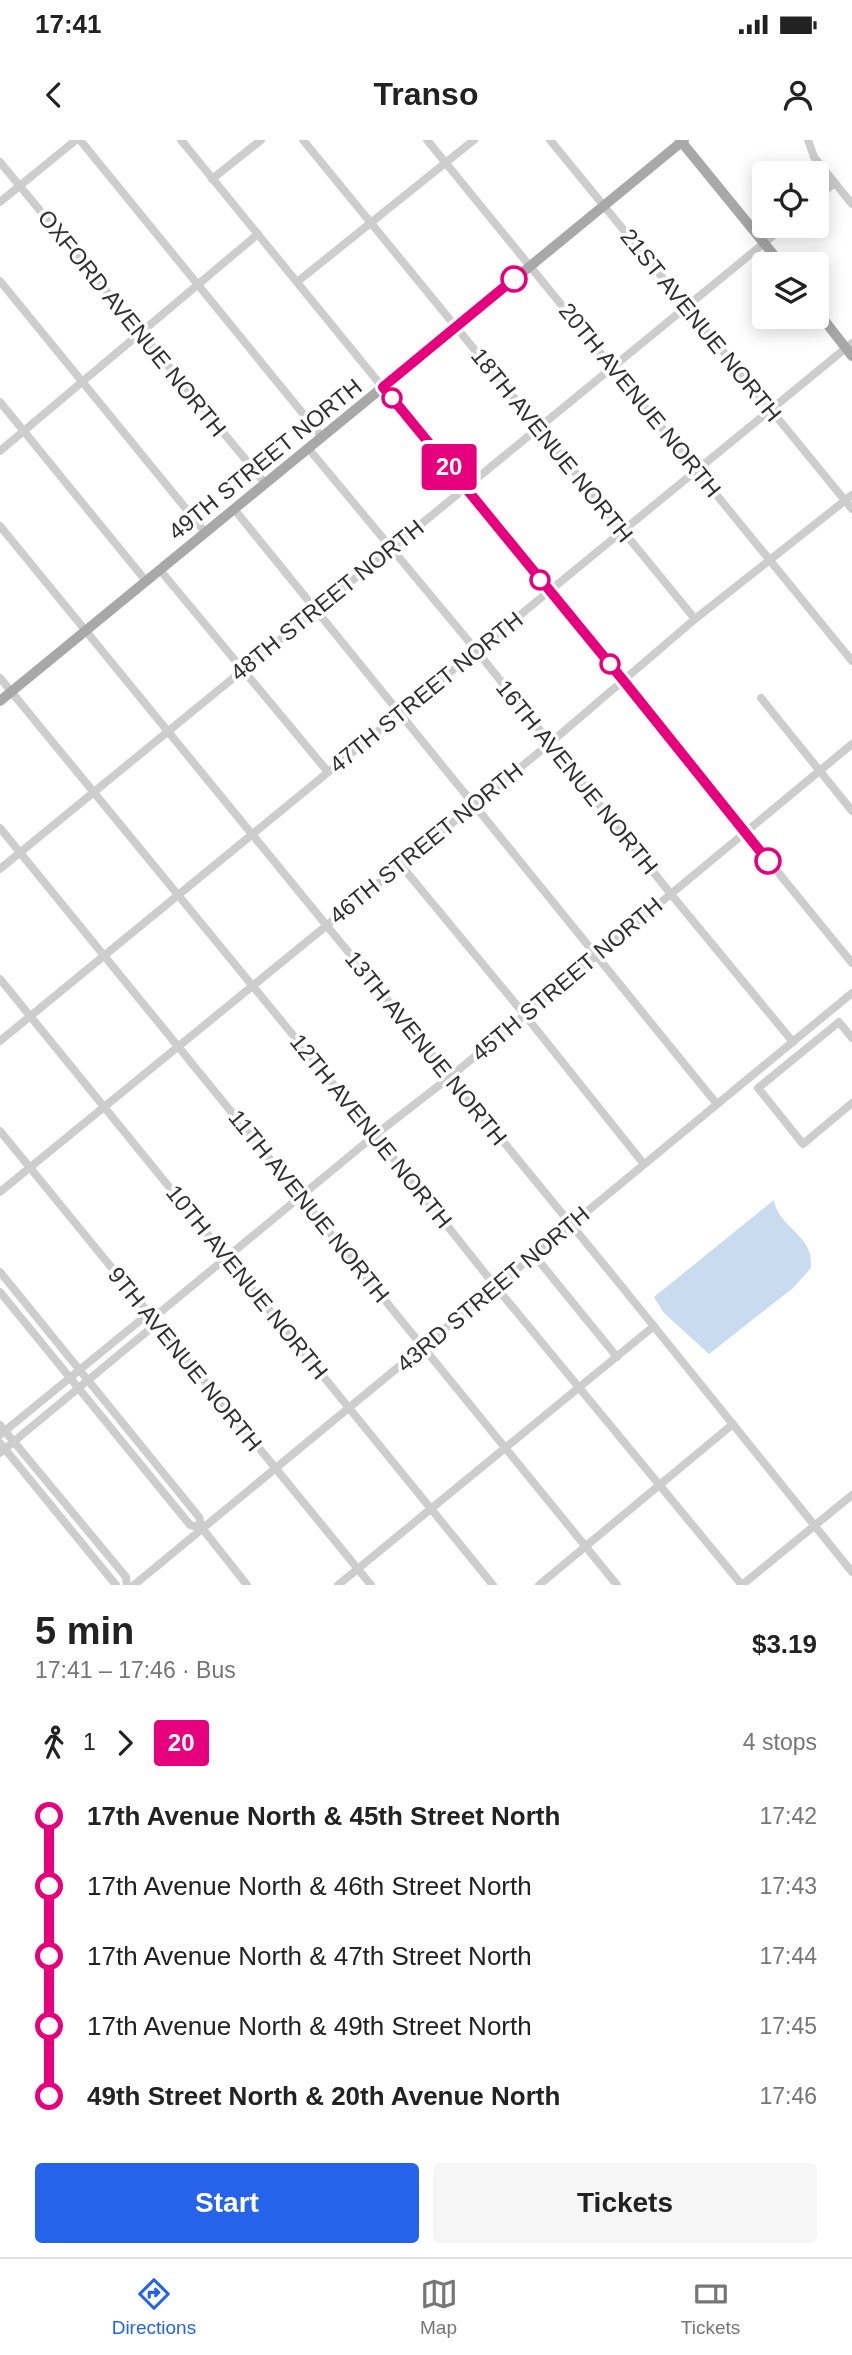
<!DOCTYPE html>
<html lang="en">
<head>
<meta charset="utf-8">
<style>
  :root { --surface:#fff; --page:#f6f6f6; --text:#222; --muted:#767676; --line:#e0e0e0; --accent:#2563eb }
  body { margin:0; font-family:Helvetica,sans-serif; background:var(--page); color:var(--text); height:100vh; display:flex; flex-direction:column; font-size:26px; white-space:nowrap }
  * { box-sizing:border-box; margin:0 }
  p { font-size:23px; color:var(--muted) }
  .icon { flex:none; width:38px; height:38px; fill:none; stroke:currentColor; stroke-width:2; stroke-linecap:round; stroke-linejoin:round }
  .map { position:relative; height:1445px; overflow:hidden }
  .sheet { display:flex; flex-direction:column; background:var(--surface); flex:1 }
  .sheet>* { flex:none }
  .badge { padding:0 14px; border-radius:5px; font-size:24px; line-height:46px }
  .controls { position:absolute; left:752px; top:21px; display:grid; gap:14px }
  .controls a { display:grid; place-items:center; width:77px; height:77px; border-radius:7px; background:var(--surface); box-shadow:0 4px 18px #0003; font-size:35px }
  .map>.badge { position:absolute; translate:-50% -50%; box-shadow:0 0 0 4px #fff }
  .legs { display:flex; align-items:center; gap:10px; height:77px; padding:0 35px; font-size:23px }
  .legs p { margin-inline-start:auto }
  .summary { display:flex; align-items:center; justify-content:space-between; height:119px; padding:0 35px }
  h1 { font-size:38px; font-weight:700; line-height:52px }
  .button { display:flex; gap:14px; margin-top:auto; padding:14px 35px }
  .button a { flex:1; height:80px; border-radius:7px; background:var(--accent); color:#fff; font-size:28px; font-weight:700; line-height:80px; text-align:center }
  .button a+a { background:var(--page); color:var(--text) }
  ul { padding:0 35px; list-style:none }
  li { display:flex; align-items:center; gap:24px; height:70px; font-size:26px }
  li i { display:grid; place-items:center; width:10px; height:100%; margin:0 9px; background:currentColor }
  li i::after { content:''; width:18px; height:18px; margin:-9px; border:5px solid; border-radius:50%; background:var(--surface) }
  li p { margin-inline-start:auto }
  li:first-child i { background:linear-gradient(#0000 50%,currentColor 0) }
  li:last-child i { background:linear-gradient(currentColor 50%,#0000 0) }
  .status { display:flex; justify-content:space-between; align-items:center; height:49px; padding:0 35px; background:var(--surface); direction:ltr }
  .status svg { height:19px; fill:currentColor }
  header { display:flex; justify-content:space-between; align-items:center; height:91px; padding:0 35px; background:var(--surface); font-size:32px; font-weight:700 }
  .tabs { display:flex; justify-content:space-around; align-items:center; height:98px; border-top:2px solid var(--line); background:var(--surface); font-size:19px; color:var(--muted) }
  .tabs a { display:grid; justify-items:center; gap:4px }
  .tabs .on { color:var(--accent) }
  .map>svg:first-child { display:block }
</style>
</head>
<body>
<div class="status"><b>17:41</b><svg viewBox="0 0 49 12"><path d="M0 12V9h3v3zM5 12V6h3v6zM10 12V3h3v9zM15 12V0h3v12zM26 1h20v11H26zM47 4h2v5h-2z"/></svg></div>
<header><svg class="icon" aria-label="back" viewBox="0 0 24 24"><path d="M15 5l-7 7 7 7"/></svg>Transo<svg class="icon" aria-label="person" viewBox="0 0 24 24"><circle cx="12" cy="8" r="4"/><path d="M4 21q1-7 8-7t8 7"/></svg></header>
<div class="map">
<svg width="852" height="1445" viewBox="0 0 852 1445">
  <rect width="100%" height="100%" fill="#fff"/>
  <path fill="#c9dcef" d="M774 1060C777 1082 801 1091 809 1111 811 1116 811 1123 811 1128L793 1148 709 1214 664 1173 654 1157Z"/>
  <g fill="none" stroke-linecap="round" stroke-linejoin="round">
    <g stroke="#cdcdcd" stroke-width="8">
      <polyline points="80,0 322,297"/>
      <polyline points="181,0 852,823"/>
      <polyline points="303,0 695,479"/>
      <polyline points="427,0 852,521"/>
      <polyline points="550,0 852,369"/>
      <polyline points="808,0 814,17 852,64"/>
      <polyline points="0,22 265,343"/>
      <polyline points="212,39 261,0"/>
      <polyline points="817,58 834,43"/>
      <polyline points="0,62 76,0"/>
      <polyline points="0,141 205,392"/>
      <polyline points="297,142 474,0"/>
      <polyline points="0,262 146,441"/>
      <polyline points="308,308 476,510 670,753 793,902"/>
      <polyline points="0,311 258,94"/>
      <polyline points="234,369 716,963"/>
      <polyline points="0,386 623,1148 852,1432"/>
      <polyline points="160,430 328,632"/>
      <polyline points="0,538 375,995 496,1147 742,1445 852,1355"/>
      <polyline points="761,558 852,671"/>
      <polyline points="0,688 617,1445"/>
      <polyline points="400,724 524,874 643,1023"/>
      <polyline points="0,729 785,86"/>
      <polyline points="0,839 493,1445"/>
      <polyline points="852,898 839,882 758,948 803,1004 852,963"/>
      <polyline points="0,901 852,203"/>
      <polyline points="0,991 371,1445"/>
      <polyline points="0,1052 549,604 695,479 852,355"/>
      <polyline points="534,1115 617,1217"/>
      <polyline points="0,1132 199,1377 202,1388 247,1445"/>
      <polyline points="0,1152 190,1385 202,1388"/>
      <polyline points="152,1179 375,995 450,937 852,604"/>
      <polyline points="0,1285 126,1437 127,1445"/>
      <polyline points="0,1295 148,1174"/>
      <polyline points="0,1303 116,1445"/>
      <polyline points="0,1313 156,1184"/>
      <polyline points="134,1445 852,853"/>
      <polyline points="338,1445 654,1186"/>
      <polyline points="539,1445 733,1284"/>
    </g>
    <g stroke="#a8a8a8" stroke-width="10">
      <polyline points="680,0 781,124"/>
      <polyline points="817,171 852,216"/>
      <polyline points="0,561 684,0"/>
    </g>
  </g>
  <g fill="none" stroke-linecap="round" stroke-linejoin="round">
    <defs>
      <polyline id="line-1" points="514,139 383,247 623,540 768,721"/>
    </defs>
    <use href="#line-1" stroke="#fff" stroke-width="16"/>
    <use href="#line-1" stroke="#e6007e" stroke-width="10"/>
  </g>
  <g fill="#fff" stroke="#e6007e" stroke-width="3.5">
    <circle cx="514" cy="139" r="12"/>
    <circle cx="392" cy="258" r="9"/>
    <circle cx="540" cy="440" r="9"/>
    <circle cx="610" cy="524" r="9"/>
    <circle cx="768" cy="721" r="12"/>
  </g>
  <g text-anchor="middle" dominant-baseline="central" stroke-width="7" stroke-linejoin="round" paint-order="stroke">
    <g font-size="23" fill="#303030" stroke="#fff">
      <text transform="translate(132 183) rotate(51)">OXFORD AVENUE NORTH</text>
      <text transform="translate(701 185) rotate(51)">21ST AVENUE NORTH</text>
      <text transform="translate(640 260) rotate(51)">20TH AVENUE NORTH</text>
      <text transform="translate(552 305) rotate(51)">18TH AVENUE NORTH</text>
      <text transform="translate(265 319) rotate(-39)">49TH STREET NORTH</text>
      <text transform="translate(327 460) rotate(-39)">48TH STREET NORTH</text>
      <text transform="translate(426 552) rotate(-39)">47TH STREET NORTH</text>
      <text transform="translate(577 637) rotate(51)">16TH AVENUE NORTH</text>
      <text transform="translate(426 703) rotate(-39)">46TH STREET NORTH</text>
      <text transform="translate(567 839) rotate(-40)">45TH STREET NORTH</text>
      <text transform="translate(426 908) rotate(51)">13TH AVENUE NORTH</text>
      <text transform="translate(371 991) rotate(51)">12TH AVENUE NORTH</text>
      <text transform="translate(309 1066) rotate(51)">11TH AVENUE NORTH</text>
      <text transform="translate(247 1142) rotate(51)">10TH AVENUE NORTH</text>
      <text transform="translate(493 1149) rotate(-40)">43RD STREET NORTH</text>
      <text transform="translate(185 1219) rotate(51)">9TH AVENUE NORTH</text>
    </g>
  </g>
</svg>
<div class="controls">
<a><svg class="icon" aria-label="locate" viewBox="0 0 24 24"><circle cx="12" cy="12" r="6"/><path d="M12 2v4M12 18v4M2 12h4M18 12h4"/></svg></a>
<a><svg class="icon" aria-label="layers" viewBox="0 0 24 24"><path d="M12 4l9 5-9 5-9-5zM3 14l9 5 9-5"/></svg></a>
</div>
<b class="badge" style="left:449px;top:327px;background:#e6007e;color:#fff">20</b>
</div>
<section class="sheet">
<div class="summary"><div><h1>5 min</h1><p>17:41 – 17:46 · Bus</p></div><b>$3.19</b></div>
<div class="legs"><svg class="icon" aria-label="walk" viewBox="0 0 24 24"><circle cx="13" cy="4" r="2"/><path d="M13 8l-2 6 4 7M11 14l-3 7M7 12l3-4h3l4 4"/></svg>1<svg class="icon" aria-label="forward" viewBox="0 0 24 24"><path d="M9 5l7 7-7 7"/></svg><b class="badge" style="background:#e6007e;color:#fff">20</b><p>4 stops</p></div>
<ul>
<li><i style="color:#e6007e"></i><b>17th Avenue North &amp; 45th Street North</b><p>17:42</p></li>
<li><i style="color:#e6007e"></i><span>17th Avenue North &amp; 46th Street North</span><p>17:43</p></li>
<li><i style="color:#e6007e"></i><span>17th Avenue North &amp; 47th Street North</span><p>17:44</p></li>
<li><i style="color:#e6007e"></i><span>17th Avenue North &amp; 49th Street North</span><p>17:45</p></li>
<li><i style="color:#e6007e"></i><b>49th Street North &amp; 20th Avenue North</b><p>17:46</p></li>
</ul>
<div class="button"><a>Start</a><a>Tickets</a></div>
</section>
<nav class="tabs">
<a class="on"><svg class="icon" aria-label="directions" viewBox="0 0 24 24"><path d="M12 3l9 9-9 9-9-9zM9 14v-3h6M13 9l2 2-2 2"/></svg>Directions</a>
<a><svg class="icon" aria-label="map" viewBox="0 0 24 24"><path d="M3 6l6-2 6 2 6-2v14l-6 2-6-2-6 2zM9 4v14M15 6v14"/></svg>Map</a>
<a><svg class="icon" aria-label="tickets" viewBox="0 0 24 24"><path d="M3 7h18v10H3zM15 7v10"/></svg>Tickets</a>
</nav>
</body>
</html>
